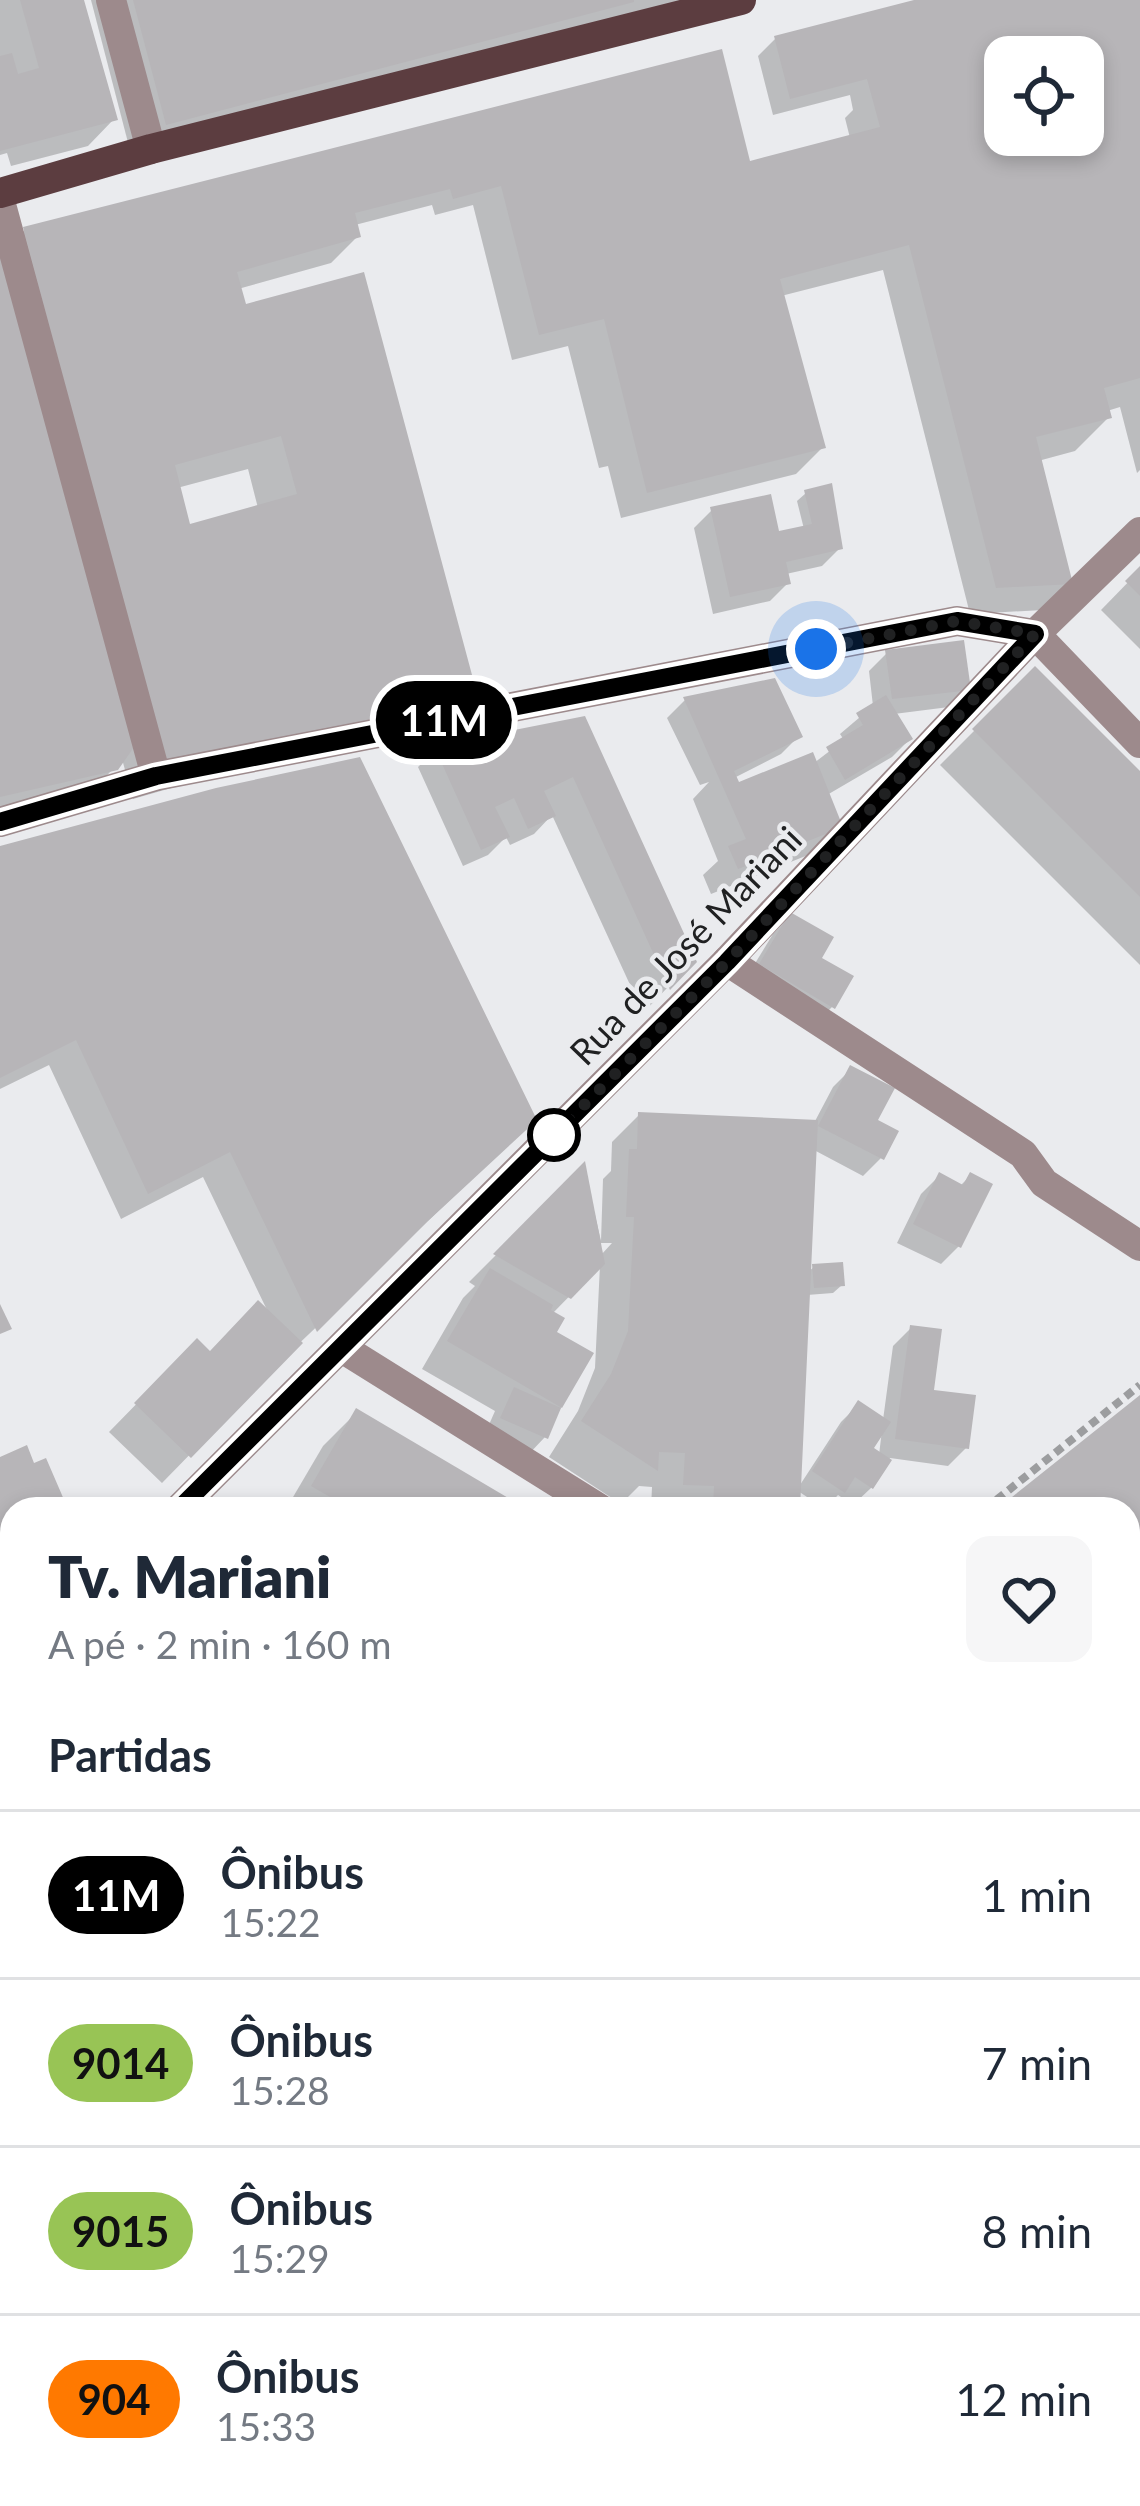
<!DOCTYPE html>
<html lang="pt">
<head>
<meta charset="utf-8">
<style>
  :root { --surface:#fff; --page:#f6f6f7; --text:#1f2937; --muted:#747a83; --line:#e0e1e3 }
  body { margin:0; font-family:Lato,sans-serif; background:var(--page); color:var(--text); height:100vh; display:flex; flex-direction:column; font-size:45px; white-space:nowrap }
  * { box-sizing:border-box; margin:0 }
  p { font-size:39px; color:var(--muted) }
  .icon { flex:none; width:66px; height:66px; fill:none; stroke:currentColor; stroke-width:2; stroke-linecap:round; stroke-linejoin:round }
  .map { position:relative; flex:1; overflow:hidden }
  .panel { position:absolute; left:0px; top:1497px; width:1140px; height:1011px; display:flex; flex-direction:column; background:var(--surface); border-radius:36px 36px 0 0; box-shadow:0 6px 18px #0003 }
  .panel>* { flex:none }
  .badge { padding:0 24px; border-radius:39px; font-size:42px; line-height:78px }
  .fabs { position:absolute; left:984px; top:36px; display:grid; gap:24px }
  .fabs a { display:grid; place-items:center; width:120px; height:120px; border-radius:24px; background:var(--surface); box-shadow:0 6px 18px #0003; font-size:60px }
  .you { position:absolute; width:60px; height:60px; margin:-30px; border:9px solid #fff; border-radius:50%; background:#1a73e8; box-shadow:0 0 0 18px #1a73e833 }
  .map>.badge { position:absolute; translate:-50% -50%; box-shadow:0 0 0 6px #fff }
  h2 { padding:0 48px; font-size:45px; line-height:108px }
  .round { display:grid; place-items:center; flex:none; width:126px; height:126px; border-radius:24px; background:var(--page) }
  .headline { display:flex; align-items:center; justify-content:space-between; height:204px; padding:0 48px }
  h1 { font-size:57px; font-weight:800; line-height:90px }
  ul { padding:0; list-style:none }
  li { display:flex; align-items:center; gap:36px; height:168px; padding:0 48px; border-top:3px solid var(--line) }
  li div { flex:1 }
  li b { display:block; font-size:45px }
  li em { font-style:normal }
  li .badge { min-width:132px; font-weight:700; text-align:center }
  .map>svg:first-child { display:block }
</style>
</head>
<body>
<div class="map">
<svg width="1140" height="2506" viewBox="0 0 1140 2506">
  <rect width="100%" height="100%" fill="#eaebee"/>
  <g fill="#0003" fill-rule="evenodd">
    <polygon points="0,0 81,0 114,119 88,146 11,166 7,153 0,155"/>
    <polygon points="91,0 710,0 132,158"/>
    <path d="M926 0H1140V470L1137 473 1120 407 1107 411 1109 417 1075 451 1038 461 1070 583 1043 610 970 614 883 270 781 296 823 447 796 474 621 518 608 466 599 468 568 346 512 360 473 205 435 215 432 205 355 225 358 236 331 263 238 289 244 308 476 700 133 799 122 759 88 796 0 815V254L25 230 212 181 748 164 850 138 845 118 853 110 850 95 773 115 758 56 776 38ZM1005 57H1083V135H1005ZM248 469 258 508 187 527 177 488Z"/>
    <polygon points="806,493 840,548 822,566 786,574 788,583 770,601 713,614 694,528 712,510 777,535 804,529 797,501"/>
    <polygon points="1140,570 1140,649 1101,610"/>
    <polygon points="887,653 967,689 949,707 894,714 910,739 892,757 827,795 840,826 813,853 711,894 703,875 718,861 693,799 709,782 700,785 667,718 685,700 799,736 781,754 734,778 737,786 814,763 844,740 840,734 873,706 869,671"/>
    <polygon points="1035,670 1140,775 1140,965 940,765"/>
    <polygon points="583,719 693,961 643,1013 552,815 534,834 510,845 506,837 488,855 463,866 418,767 436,749"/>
    <polygon points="0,849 534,1120 288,1354 162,1483 109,1432 197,1342 209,1354 268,1312 203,1177 121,1219 49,1065 0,1089"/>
    <polygon points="791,915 818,959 832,1007 814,1025 743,983 773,934"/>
    <path d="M851 1069 874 1121 881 1158 863 1176 814 1150 808 1272 814 1267 842 1285 833 1293 807 1295 798 1488 841 1422 859 1404 883 1420 893 1346 911 1328 931 1392 966 1448 948 1466 890 1458 871 1488 853 1505 838 1495 825 1509 798 1491 797 1509H651L652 1487 639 1486 621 1504 549 1457 578 1411 595 1368 600 1265 552 1314 553 1333 590 1354 545 1437 527 1456 484 1436 495 1411 422 1369 463 1298 475 1286 469 1282 584 1167 601 1241 603 1179 611 1171 612 1142 639 1115 814 1123 833 1087ZM598 1243H612L601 1255ZM882 1430 879 1455 870 1449Z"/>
    <polygon points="939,1176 960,1186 970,1176 959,1246 941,1264 897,1243 921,1194"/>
    <polygon points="357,1412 521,1509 286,1509 323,1446"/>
    <polygon points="0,1460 33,1467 64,1509 12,1509 12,1563 0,1568"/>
    <polygon points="0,1806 12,1818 12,2041 0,2026"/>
    <polygon points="0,2035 12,2059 12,2291 0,2297"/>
    <polygon points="90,2496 169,2496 149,2506 95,2506"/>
  </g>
  <g fill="#b7b5b8" fill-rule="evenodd">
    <polygon points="20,0 84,0 118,120 0,151 0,56 12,53 18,74 39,68"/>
    <polygon points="133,0 634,0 634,2 166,125"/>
    <path d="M914 0H1140V378L1104 388 1112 418 1036 437 1073 584 996 588 909 245 780 279 826 448 647 493 604 319 539 335 501 186 453 199 450 189 355 213 361 237 237 272 246 304 364 272 479 701 167 767 23 227 722 49 750 161 880 127 867 79 790 99 774 36ZM1005 57H1083V135H1005ZM281 436 297 494 190 524 175 465Z"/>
    <polygon points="0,255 134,747 118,770 0,797"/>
    <polygon points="832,483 843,549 786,562 791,584 730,597 710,507 771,494 779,531 812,524 804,490"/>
    <polygon points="1140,566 1140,596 1125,581"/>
    <polygon points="964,640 971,690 892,699 885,650"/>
    <polygon points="1035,666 1140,771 1140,897 972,729"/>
    <polygon points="775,678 803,737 734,771 739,782 813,752 843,827 738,869 728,846 746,839 683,697"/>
    <polygon points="886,695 913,739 845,780 826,747 863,725 856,713"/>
    <polygon points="585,716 697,962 670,990 573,777 544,791 556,816 528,829 514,798 495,807 510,837 481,850 434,746"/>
    <polygon points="360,757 537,1120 428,1221 317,1332 230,1152 148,1194 76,1040 0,1078 0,846 216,788"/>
    <polygon points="790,912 834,937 822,958 854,976 835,1009 759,964"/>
    <polygon points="850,1065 895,1088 878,1120 899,1131 884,1160 818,1126"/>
    <polygon points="638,1112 818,1120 800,1509 713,1509 714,1486 683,1485 685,1453 659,1452 658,1471 581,1421 611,1374 628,1331 634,1217 626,1217 629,1149 637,1149"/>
    <polygon points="585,1161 605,1264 571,1299 493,1254"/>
    <polygon points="939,1172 963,1185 970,1172 993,1184 961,1248 913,1224"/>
    <polygon points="843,1262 845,1286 814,1288 812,1264"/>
    <polygon points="490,1268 553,1305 551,1310 565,1318 557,1332 594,1353 562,1408 447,1341"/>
    <polygon points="258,1300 303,1343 191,1458 134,1403 197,1338 210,1351"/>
    <polygon points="0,1304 12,1329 0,1334"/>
    <polygon points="910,1325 942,1329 934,1390 976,1395 969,1449 895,1439"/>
    <polygon points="514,1387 561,1408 548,1439 500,1418"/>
    <polygon points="1140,1395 1140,1529 1128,1538 1128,1509 997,1509"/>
    <polygon points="858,1400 891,1422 874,1448 892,1460 873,1489 855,1477 845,1493 812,1471"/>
    <polygon points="356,1408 527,1509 351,1509 311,1486"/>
    <polygon points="27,1445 34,1463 46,1458 68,1509 12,1509 12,1549 0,1554 0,1457"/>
    <polygon points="0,1800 12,1815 12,1966 0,1951"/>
    <polygon points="0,2028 12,2053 12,2257 0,2233"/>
    <polygon points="0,2443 12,2468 12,2490 0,2496"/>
    <polygon points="17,2496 27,2496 32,2506 0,2506"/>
  </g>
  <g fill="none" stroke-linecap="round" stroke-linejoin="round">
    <polyline stroke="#9c9d9f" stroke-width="8" stroke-dasharray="9 6" stroke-linecap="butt" points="985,1509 1140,1385"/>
    <g stroke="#9d8a8c" stroke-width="30">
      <polyline points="111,0 151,149"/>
      <polyline points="0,201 156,776"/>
      <polyline points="1035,634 1140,743"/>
      <polyline points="0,822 156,776 957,621 1035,634"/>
      <polyline points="727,961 1023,1154 1044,1183 1140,1246"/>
      <polyline points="342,1348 600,1509"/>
      <polyline points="179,1509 727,961 1035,634 1140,532"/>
      <polyline points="1128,1655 1140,1645"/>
      <polyline points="0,1685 12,1674"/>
      <polyline points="0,2316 12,2309"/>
      <polyline points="1098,2496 1114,2506"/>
      <polyline points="254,2506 273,2496"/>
      <polyline points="986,2506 1000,2496"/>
    </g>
    <g stroke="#5c3d40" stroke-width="30">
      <polyline points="0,193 151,149 741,0"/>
      <polyline points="1128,2197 1140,2195"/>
      <polyline points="1128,2231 1140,2224"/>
      <polyline points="1128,2300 1140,2293"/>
      <polyline points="0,2337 12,2360"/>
      <polyline points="82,2496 87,2506"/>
      <polyline points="504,2506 521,2496"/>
      <polyline points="633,2506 651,2496"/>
      <polyline points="757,2506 775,2496"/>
    </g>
  </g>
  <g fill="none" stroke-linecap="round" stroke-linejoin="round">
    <defs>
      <polyline id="line" points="0,822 156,776 957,621 1035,634 727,962 179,1509"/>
    </defs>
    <use href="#line" stroke="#fff" stroke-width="27"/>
    <use href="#line" stroke="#000" stroke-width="18"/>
    <polyline stroke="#202122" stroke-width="12" stroke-dasharray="0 21.6" points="554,1135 727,962 1035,634 957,621 816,649"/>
  </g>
  <circle fill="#fff" stroke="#000" stroke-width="6" cx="554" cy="1135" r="24"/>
  <g text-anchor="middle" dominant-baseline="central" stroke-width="9" stroke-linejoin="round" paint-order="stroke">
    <g font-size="36" fill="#202122" stroke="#eaebee">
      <text transform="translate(685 945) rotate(-46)">Rua de José Mariani</text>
    </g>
  </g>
</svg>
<div class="fabs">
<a><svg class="icon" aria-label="locate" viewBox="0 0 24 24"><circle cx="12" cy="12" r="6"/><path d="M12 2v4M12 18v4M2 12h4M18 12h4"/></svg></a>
</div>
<div class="you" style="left:816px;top:649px"></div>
<b class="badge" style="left:444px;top:720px;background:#000;color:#fff">11M</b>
<section class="panel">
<div class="headline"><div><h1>Tv. Mariani</h1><p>A pé · 2 min · 160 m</p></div><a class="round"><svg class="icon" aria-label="heart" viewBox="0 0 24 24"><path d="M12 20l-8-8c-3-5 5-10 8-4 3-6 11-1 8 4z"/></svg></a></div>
<h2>Partidas</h2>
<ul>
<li><span class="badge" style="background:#000;color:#fff">11M</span><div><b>Ônibus</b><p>15:22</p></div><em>1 min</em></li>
<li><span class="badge" style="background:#98c455;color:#111">9014</span><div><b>Ônibus</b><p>15:28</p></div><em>7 min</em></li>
<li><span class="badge" style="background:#98c455;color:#111">9015</span><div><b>Ônibus</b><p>15:29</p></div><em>8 min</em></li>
<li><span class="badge" style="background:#ff7900;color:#111">904</span><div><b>Ônibus</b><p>15:33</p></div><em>12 min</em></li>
</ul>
</section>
</div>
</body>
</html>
